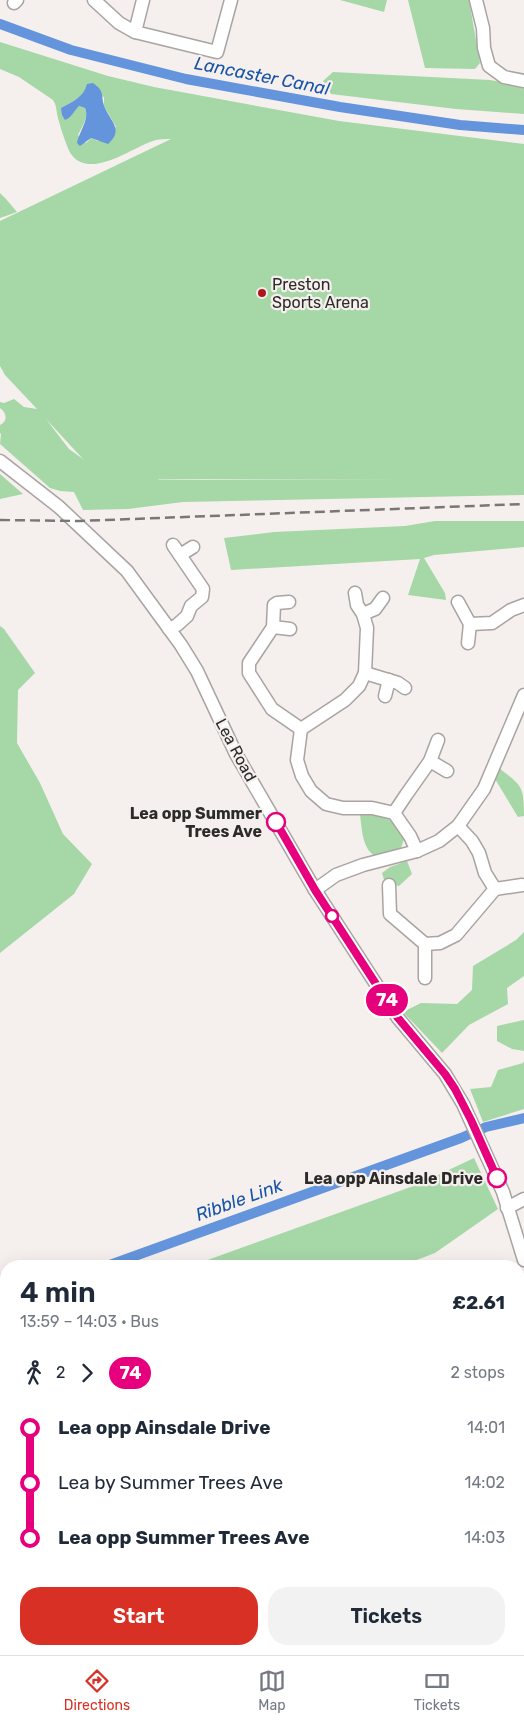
<!DOCTYPE html>
<html lang="en">
<head>
<meta charset="utf-8">
<style>
  :root { --surface:#fff; --page:#f2f2f3; --text:#1f2937; --muted:#747a83; --line:#e0e1e3; --accent:#d93025 }
  body { margin:0; font-family:Rubik,sans-serif; background:var(--page); color:var(--text); height:100vh; display:flex; flex-direction:column; font-size:19px; white-space:nowrap }
  * { box-sizing:border-box; margin:0 }
  p { font-size:16px; color:var(--muted) }
  .icon { flex:none; width:28px; height:28px; fill:none; stroke:currentColor; stroke-width:2; stroke-linecap:round; stroke-linejoin:round }
  .map { position:relative; flex:1; overflow:hidden }
  .side { position:absolute; left:0px; top:1260px; width:525px; height:395px; display:flex; flex-direction:column; background:var(--surface); border-radius:20px 20px 0 0; box-shadow:0 5px 20px #0002 }
  .side>* { flex:none }
  .badge { padding:0 10px; border-radius:16px; font-size:18px; line-height:32px }
  .map>.badge { position:absolute; translate:-50% -50%; box-shadow:0 0 0 2px #fff }
  .legs { display:flex; align-items:center; gap:8px; height:55px; padding:0 20px; font-size:16px }
  .legs p { margin-inline-start:auto }
  .overview { display:flex; align-items:center; justify-content:space-between; height:85px; padding:0 20px }
  h1 { font-size:28px; font-weight:600; line-height:38px }
  .action { display:flex; gap:10px; margin-top:auto; padding:10px 20px }
  .action a { flex:1; height:58px; border-radius:20px; background:var(--accent); color:#fff; font-size:20px; font-weight:600; line-height:58px; text-align:center }
  .action a+a { background:var(--page); color:var(--text) }
  ul { padding:0 20px; list-style:none }
  li { display:flex; align-items:center; gap:18px; height:55px; font-size:19px }
  li i { display:grid; place-items:center; width:8px; height:100%; margin:0 6px; background:currentColor }
  li i::after { content:''; width:12px; height:12px; margin:-6px; border:4px solid; border-radius:50%; background:var(--surface) }
  li p { margin-inline-start:auto }
  li:first-child i { background:linear-gradient(#0000 50%,currentColor 0) }
  li:last-child i { background:linear-gradient(currentColor 50%,#0000 0) }
  .tab-bar { display:flex; justify-content:space-around; align-items:center; height:70px; border-top:1px solid var(--line); background:var(--surface); font-size:14px; color:var(--muted) }
  .tab-bar a { display:grid; justify-items:center; gap:2px }
  .tab-bar .selected { color:var(--accent) }
  .map>svg:first-child { display:block }
</style>
</head>
<body>
<div class="map">
<svg width="524" height="1655" viewBox="0 0 524 1655">
  <rect width="100%" height="100%" fill="#f5f0ed"/>
  <g fill="#a6d7a7" fill-rule="evenodd">
    <polygon points="340,0 387,0 384,12"/>
    <polygon points="408,0 469,0 480,63 475,69 425,68"/>
    <path d="M0 42 108 76 154 87 339 121 524 144V495L183 502 128 509 83 510 74 492 60 491 50 488 0 444 1 434 0 433V425C8 421 7 413 0 408V402L4 403 14 399 24 407 37 409 5 375 0 366V221L171 139C166 139 160 139 156 140 134 146 90 181 71 154 67 148 60 126 58 118 56 111 57 106 53 100L19 77 0 69ZM86 90 104 97V106L116 127 98 141 91 138 86 143 78 135C82 127 89 117 85 108L79 106 74 110 61 108 79 98ZM46 419 83 459 69 449ZM156 479H155L405 480H159Z"/>
    <polygon points="333,72 490,80 524,86 524,114 456,109 331,94 323,81"/>
    <polygon points="0,193 6,199 17,212 0,218"/>
    <polygon points="0,474 23,494 0,499"/>
    <polygon points="435,521 524,521 524,547 434,555 424,558 445,593 446,600 408,595 420,559 231,570 224,538 274,532 405,526"/>
    <polygon points="0,626 4,629 35,673 18,690 17,743 40,783 63,834 92,864 74,894 0,953"/>
    <path d="M499 768C522 786 524 786 524 816L518 817 495 779Z"/>
    <path d="M369 812C385 815 396 822 405 836L401 848 393 852 375 856C362 848 362 829 360 815Z"/>
    <polygon points="407,861 412,874 399,886 385,883 382,873 390,867"/>
    <polygon points="524,932 524,976 507,988 508,1004 469,1025 442,1053 403,1012 421,1003 457,1004 472,990 473,966 516,940"/>
    <polygon points="524,1020 524,1051 512,1049 497,1041 497,1026"/>
    <polygon points="524,1061 524,1109 483,1122 470,1089 491,1087 498,1070 523,1063"/>
    <polygon points="474,1158 498,1209 435,1253 414,1261 408,1266 191,1266 419,1184"/>
    <polygon points="6,1346 6,1402 0,1408 0,1347"/>
    <polygon points="0,1411 6,1419 6,1450 0,1455"/>
    <polygon points="191,1649 397,1649 397,1655 193,1655"/>
  </g>
  <path fill="#6494db" d="M93 83C106 92 100 96 105 108 111 122 124 130 108 144L91 138 80 146 77 143C79 132 90 119 85 108L79 106C74 111 71 118 65 120L62 115 61 108C72 102 84 97 87 84Z"/>
  <g fill="none" stroke-linecap="round" stroke-linejoin="round">
    <g stroke="#6494db" stroke-width="10">
      <polyline points="0,24 71,50 186,79 340,107 460,125 524,130"/>
      <polyline points="107,1266 461,1138 486,1127 524,1118"/>
    </g>
    <defs>
      <g id="minor">
        <polyline points="94,0 119,23 135,32 217,52 231,0"/>
        <polyline points="476,0 483,28 484,48 489,66 504,77 524,81"/>
        <polyline points="14,3 17,0"/>
        <polyline points="135,32 143,0"/>
        <polyline points="0,461 59,507 127,571 181,645 197,671 236,754 315,890 398,1018 445,1074 463,1104 503,1192 524,1260"/>
        <polyline points="180,555 193,547"/>
        <polyline points="355,593 357,605 363,614 367,628 365,673 359,686 345,700 301,729 297,760 302,776 311,791 326,804 343,808 372,808 394,813 410,836 417,851"/>
        <polyline points="289,602 277,603 274,605 273,627 249,663 249,673 272,709 301,729"/>
        <polyline points="458,602 470,624 492,623 511,610 524,605"/>
        <polyline points="363,614 375,609 383,598"/>
        <polyline points="273,627 290,629"/>
        <polyline points="169,629 177,625 187,616 191,606 202,597 203,589 173,545"/>
        <polyline points="468,643 470,624"/>
        <polyline points="365,673 398,683 405,688"/>
        <polyline points="385,696 389,680"/>
        <polyline points="430,761 447,771"/>
        <polyline points="394,813 406,795 430,761 438,740"/>
        <polyline points="389,885 390,914 425,944 440,943 456,935 495,889 485,873 479,853 472,841 458,826"/>
        <polyline points="495,889 522,885"/>
        <polyline points="315,890 336,875 363,865 417,851 439,841 458,826 484,789 524,695"/>
        <polyline points="425,944 425,978"/>
        <polyline points="507,1208 524,1199"/>
        <polyline points="519,1426 524,1424"/>
        <polyline points="6,1512 4,1515 6,1519"/>
        <polyline points="519,1558 524,1570"/>
        <polyline points="519,1582 524,1581"/>
        <polyline points="30,1649 46,1655"/>
        <polyline points="409,1649 410,1655"/>
        <polyline points="125,1655 127,1649"/>
      </g>
    </defs>
    <use href="#minor" stroke="#a9a4a1" stroke-width="15"/>
    <use href="#minor" stroke="#fff" stroke-width="12"/>
    <polyline stroke="#797674" stroke-width="2.5" stroke-dasharray="10 5" stroke-linecap="butt" points="0,520 80,521 524,504"/>
  </g>
  <g fill="none" stroke-linecap="round" stroke-linejoin="round">
    <defs>
      <polyline id="line-1" points="276,822 315,890 398,1018 445,1074 455,1089 471,1120 497,1178"/>
    </defs>
    <use href="#line-1" stroke="#fff" stroke-width="11"/>
    <use href="#line-1" stroke="#e6007e" stroke-width="8"/>
  </g>
  <circle fill="#ac191d" stroke="#f5f0ed" stroke-width="2" cx="262" cy="293" r="5"/>
  <g fill="#fff" stroke="#e6007e" stroke-width="2.5">
    <circle cx="276" cy="822" r="9"/>
    <circle cx="332" cy="916" r="6"/>
    <circle cx="497" cy="1178" r="9"/>
  </g>
  <g text-anchor="middle" dominant-baseline="central" stroke-width="4.5" stroke-linejoin="round" paint-order="stroke">
    <g font-size="16" fill="#2d2b2a" stroke="#f5f0ed" text-anchor="start">
      <text x="272" y="284">Preston<tspan x="272" dy="18">Sports Arena</tspan></text>
    </g>
    <g font-size="16" fill="#2d2b2a" stroke="#f5f0ed">
      <text transform="translate(236 750) rotate(62)">Lea Road</text>
    </g>
    <g font-size="16" font-weight="bold" fill="#2d2b2a" stroke="#f5f0ed" text-anchor="end">
      <text x="262" y="813">Lea opp Summer<tspan x="262" dy="18">Trees Ave</tspan></text>
      <text x="483" y="1178">Lea opp Ainsdale Drive</text>
    </g>
    <g font-size="18" font-style="italic" fill="#1954a9" stroke="#f5f0ed">
      <text transform="translate(262 76) rotate(11)">Lancaster Canal</text>
      <text transform="translate(239 1200) rotate(-20)">Ribble Link</text>
    </g>
  </g>
</svg>
<b class="badge" style="left:387px;top:1000px;background:#e6007e;color:#fff">74</b>
<section class="side">
<div class="overview"><div><h1>4 min</h1><p>13:59 – 14:03 · Bus</p></div><b>£2.61</b></div>
<div class="legs"><svg class="icon" aria-label="walk" viewBox="0 0 24 24"><circle cx="13" cy="4" r="2"/><path d="M13 8l-2 6 4 7M11 14l-3 7M7 12l3-4h3l4 4"/></svg>2<svg class="icon" aria-label="forward" viewBox="0 0 24 24"><path d="M9 5l7 7-7 7"/></svg><b class="badge" style="background:#e6007e;color:#fff">74</b><p>2 stops</p></div>
<ul>
<li><i style="color:#e6007e"></i><b>Lea opp Ainsdale Drive</b><p>14:01</p></li>
<li><i style="color:#e6007e"></i><span>Lea by Summer Trees Ave</span><p>14:02</p></li>
<li><i style="color:#e6007e"></i><b>Lea opp Summer Trees Ave</b><p>14:03</p></li>
</ul>
<div class="action"><a>Start</a><a>Tickets</a></div>
</section>
</div>
<nav class="tab-bar">
<a class="selected"><svg class="icon" aria-label="directions" viewBox="0 0 24 24"><path d="M12 3l9 9-9 9-9-9zM9 14v-3h6M13 9l2 2-2 2"/></svg>Directions</a>
<a><svg class="icon" aria-label="map" viewBox="0 0 24 24"><path d="M3 6l6-2 6 2 6-2v14l-6 2-6-2-6 2zM9 4v14M15 6v14"/></svg>Map</a>
<a><svg class="icon" aria-label="tickets" viewBox="0 0 24 24"><path d="M3 7h18v10H3zM15 7v10"/></svg>Tickets</a>
</nav>
</body>
</html>
